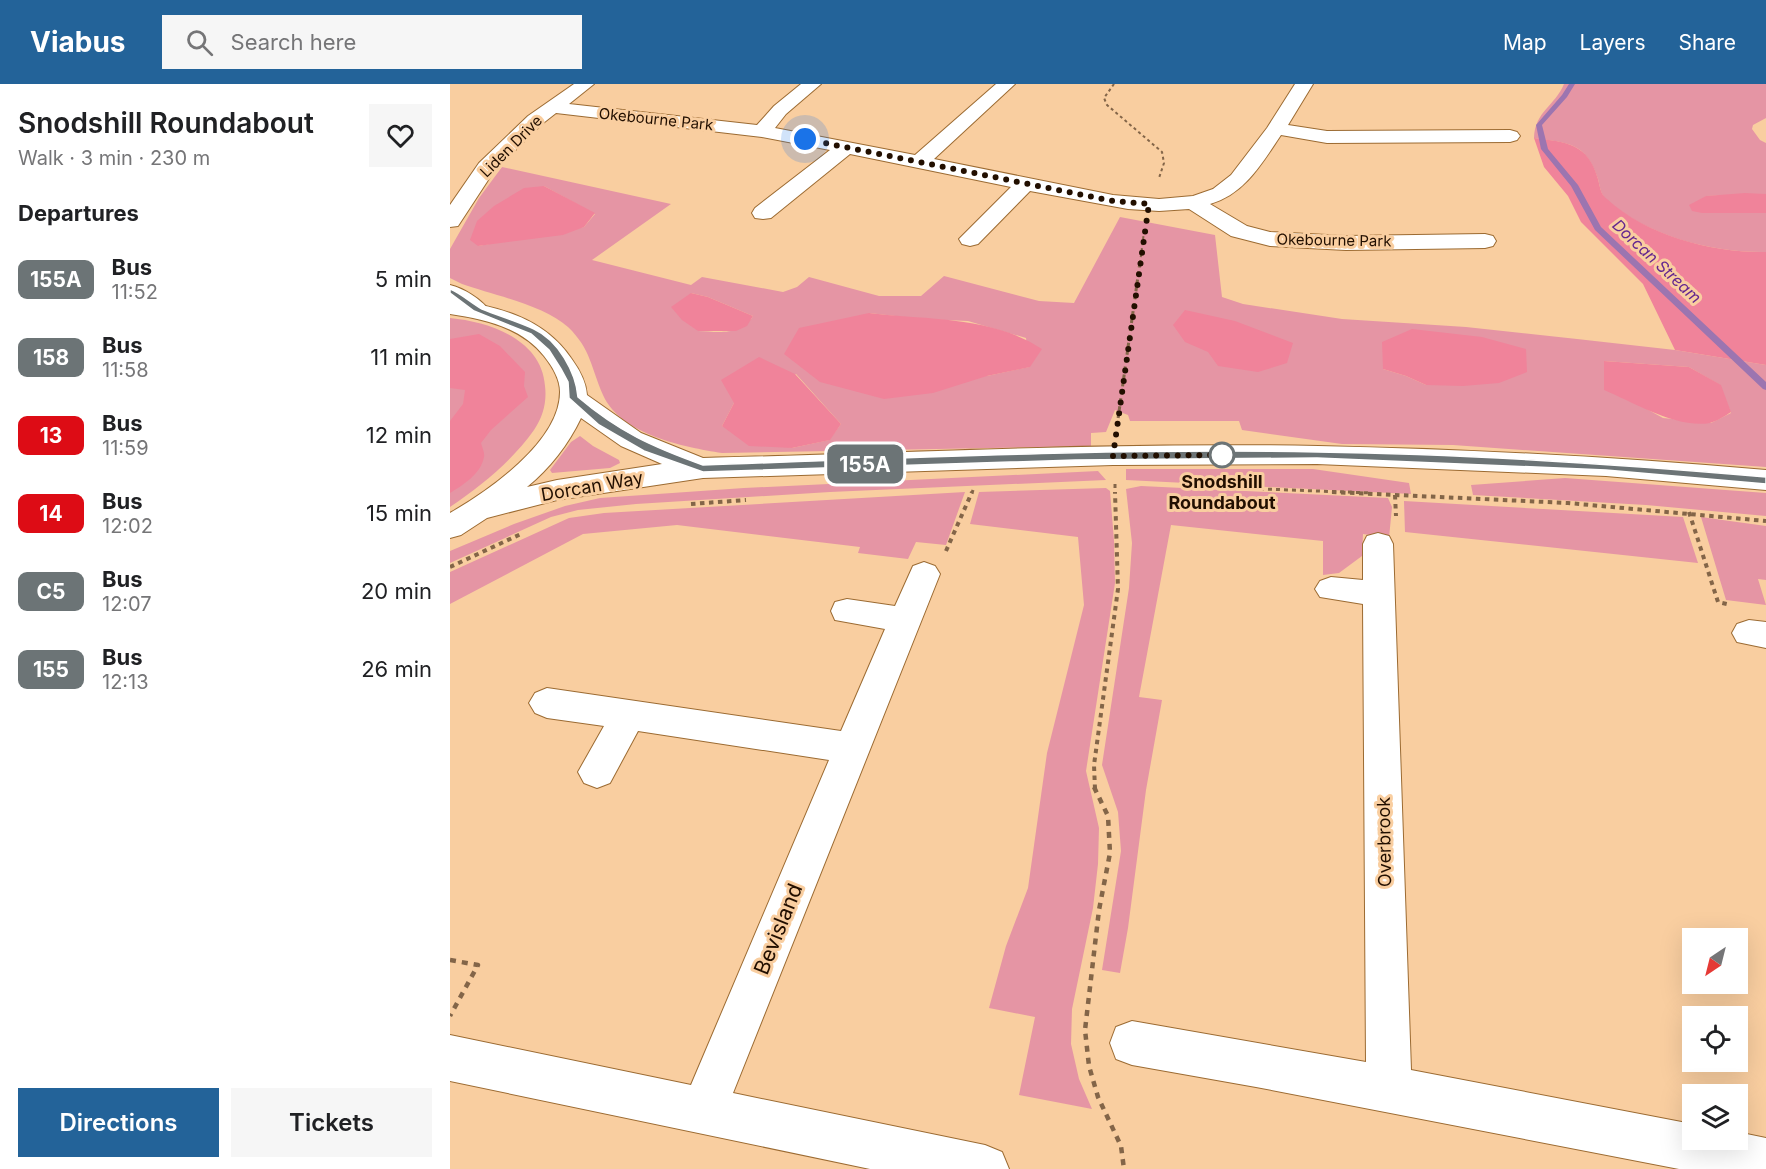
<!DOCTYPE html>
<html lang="en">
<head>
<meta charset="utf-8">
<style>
  :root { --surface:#fff; --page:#f6f6f6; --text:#202124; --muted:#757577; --accent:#236399 }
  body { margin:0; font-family:Inter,sans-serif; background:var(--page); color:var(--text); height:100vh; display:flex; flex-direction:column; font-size:22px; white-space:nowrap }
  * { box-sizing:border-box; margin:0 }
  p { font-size:20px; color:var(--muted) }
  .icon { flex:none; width:33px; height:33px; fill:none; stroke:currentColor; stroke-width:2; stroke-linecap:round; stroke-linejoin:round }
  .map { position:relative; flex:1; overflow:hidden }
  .side { display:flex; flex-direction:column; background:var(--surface); width:450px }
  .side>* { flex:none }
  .badge { padding:0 12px; border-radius:9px; font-size:21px; line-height:39px }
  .needle { width:39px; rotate:215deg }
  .controls { position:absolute; left:1232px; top:844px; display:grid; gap:12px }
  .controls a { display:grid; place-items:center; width:66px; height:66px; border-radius:0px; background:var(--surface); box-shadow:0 6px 24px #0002; font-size:30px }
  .you { position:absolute; width:30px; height:30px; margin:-15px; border:4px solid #fff; border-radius:50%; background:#1a73e8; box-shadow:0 0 0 9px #1a73e833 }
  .map>.badge { position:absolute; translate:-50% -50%; box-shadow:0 0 0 3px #fff }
  h2 { padding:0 18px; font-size:22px; line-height:54px }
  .round { display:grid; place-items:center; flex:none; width:63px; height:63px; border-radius:0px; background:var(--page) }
  .headline { display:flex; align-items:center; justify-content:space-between; height:102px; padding:0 18px }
  h1 { font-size:28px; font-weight:600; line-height:45px }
  .cta { display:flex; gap:12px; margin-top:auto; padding:12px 18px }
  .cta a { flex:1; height:69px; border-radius:0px; background:var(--accent); color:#fff; font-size:24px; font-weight:600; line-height:69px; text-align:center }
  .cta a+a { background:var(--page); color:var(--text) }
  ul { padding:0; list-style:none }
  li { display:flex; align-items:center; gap:18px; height:78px; padding:0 18px }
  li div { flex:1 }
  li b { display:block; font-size:22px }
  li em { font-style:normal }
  li .badge { min-width:66px; font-weight:700; text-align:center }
  header { display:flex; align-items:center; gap:36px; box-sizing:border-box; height:84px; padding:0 30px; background:var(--accent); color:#fff }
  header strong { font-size:28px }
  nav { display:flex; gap:33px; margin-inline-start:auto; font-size:21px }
  .search { width:420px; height:54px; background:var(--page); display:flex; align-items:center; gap:15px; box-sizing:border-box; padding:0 21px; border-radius:0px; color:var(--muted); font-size:22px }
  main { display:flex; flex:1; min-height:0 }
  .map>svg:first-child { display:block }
</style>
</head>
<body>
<header>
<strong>Viabus</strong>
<div class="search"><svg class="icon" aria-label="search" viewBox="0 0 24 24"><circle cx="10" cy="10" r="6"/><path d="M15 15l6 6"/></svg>Search here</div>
<nav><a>Map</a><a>Layers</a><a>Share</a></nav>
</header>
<main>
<section class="side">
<div class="headline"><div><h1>Snodshill Roundabout</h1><p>Walk · 3 min · 230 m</p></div><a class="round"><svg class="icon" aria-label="heart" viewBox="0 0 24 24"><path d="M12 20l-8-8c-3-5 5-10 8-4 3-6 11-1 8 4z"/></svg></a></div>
<h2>Departures</h2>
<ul>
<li><span class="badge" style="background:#6c7476;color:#fff">155A</span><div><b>Bus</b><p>11:52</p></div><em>5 min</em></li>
<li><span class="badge" style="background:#6c7476;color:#fff">158</span><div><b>Bus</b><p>11:58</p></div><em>11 min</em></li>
<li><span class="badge" style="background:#dd0c15;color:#fff">13</span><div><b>Bus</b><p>11:59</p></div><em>12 min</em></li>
<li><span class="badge" style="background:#dd0c15;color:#fff">14</span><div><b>Bus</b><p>12:02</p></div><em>15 min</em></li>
<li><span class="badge" style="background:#6c7476;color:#fff">C5</span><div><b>Bus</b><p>12:07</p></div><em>20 min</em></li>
<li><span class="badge" style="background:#6c7476;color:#fff">155</span><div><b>Bus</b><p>12:13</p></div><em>26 min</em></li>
</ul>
<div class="cta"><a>Directions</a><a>Tickets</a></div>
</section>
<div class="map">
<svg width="1316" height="1085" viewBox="0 0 1316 1085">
  <rect width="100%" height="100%" fill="#f9cea0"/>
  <g fill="#e595a4" fill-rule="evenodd">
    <path d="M1114 0H1316V34L1303 41 1302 45 1310 56 1316 59V110L1256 112 1252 129H1316V168C1263 169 1197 152 1157 116 1150 110 1150 102 1148 95 1136 58 1118 59 1084 54 1085 27 1105 22 1114 0Z"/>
    <path d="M52 83 221 120 142 176 241 201 252 193 333 208 347 203 359 193 429 212H471L494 192 589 217 624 219 670 133 765 151 772 213 793 220 892 235 1016 243 1127 255 1225 266 1316 281V383L1003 361 892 360 792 346 789 337H680L678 331 665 326 656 348 641 349V362L272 369C234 363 171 351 153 311 141 284 141 265 118 243 94 221 43 211 12 200L0 194V165L29 114ZM94 102 145 130 134 143 28 162ZM241 209 258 213 303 232C291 252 269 248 248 247ZM419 229 472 235 518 237 576 254 579 283 537 292ZM1076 265 976 301 956 292 933 285ZM1154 277 1239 283 1270 301 1281 329 1261 339 1213 334 1184 318ZM346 290 391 340 379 356 342 364 272 342 284 319Z"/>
    <path d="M0 234C41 238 92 256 95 302 97 318 93 333 84 346 61 378 32 401 0 423Z"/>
    <polygon points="130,352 143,362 169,376 170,379 160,384 102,389 100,386 121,358"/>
    <polygon points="676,385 863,385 959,399 961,410 676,396"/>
    <polygon points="648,387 656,396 380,408 186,420 128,426 101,433 0,479 0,467 64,440 115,422 150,414 294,404"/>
    <polygon points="1115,394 1316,409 1316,432 1196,421 1023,411 1021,401"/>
    <polygon points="691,402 938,414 942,423 939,454 913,450 912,472 889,489 873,491 873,457 721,441 689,613 712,616 696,706 678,844 670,889 652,886 671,767 668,728 652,681 679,504 682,459 676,405"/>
    <polygon points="656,404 660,407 664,457 665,499 636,687 649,744 648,780 643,824 622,925 621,960 629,995 642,1025 569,1011 585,933 539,924 556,862 578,804 597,669 634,521 628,453 520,440 529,408"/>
    <polygon points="515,408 496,461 466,458 458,475 408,469 410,463 227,441 133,450 0,520 0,488 119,434 154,429"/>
    <polygon points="954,417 1233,433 1248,479 955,448"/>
    <polygon points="1251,433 1316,442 1316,496 1308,495 1316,521 1276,516"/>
  </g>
  <g fill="#f0839a">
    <path d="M1084 54C1116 58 1138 59 1148 95 1150 102 1150 110 1157 115 1197 152 1263 169 1316 168V281L1225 266 1193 200 1131 138 1118 112 1094 83Z"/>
    <polygon points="94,102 145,129 134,143 113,151 28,162 20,156 27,137 44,122 74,104"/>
    <polygon points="1295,109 1316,110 1316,129 1252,129 1242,127 1239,121 1256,112"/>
    <polygon points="241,209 258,213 303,232 297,242 286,247 248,247 232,236 221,223"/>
    <polygon points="735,226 785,237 843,259 837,279 808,288 768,282 758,268 735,258 723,241"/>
    <path d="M419 229C477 236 542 232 592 265L580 283 537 292 483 309 434 315 370 298 334 270 349 244Z"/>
    <polygon points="962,245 1032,253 1076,265 1077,288 1049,299 1013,302 976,301 956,292 933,285 932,258"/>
    <path d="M29 250 50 262 75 288 74 302 78 313 41 346 31 359C32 363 35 369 34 373 31 390 13 401 0 409V337L13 320 15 306 0 304V255Z"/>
    <polygon points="309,273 345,290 391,340 380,356 342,364 299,362 272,342 284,319 271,296"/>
    <path d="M1154 277 1239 283 1271 301 1281 328C1275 332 1267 337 1260 339 1227 345 1183 318 1154 306Z"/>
  </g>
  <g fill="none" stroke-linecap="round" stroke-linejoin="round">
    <polygon fill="#9c75b0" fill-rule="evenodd" points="1119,0 1125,0 1117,13 1092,41 1098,65 1128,101 1151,143 1316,298 1316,306 1313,305 1145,146 1121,102 1091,65 1086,41 1112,11"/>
    <defs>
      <g id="minor">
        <path d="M124 0H144L119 20 307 41 324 22 351 0H371L336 30 325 44 465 71 546 0H565L484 75 663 111 709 115 743 112 763 105 781 91 817 44 845 0H863L838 41 877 47 1060 46 1067 48 1070 52 1067 56 1060 58 877 59 831 51C812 79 795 110 760 120L797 142 820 148 896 152 1035 150 1043 152 1046 157 1043 162 1035 164 896 166 820 162 781 152 739 125 709 127 678 125 580 107 528 160 520 162 512 160 509 155 561 103 400 70 321 134 313 135 305 134 302 129 305 124 380 66 312 53 106 29 92 40 44 87 8 142 0 143V121L29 79 78 32Z"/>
        <path d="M0 201C13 204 31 215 39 226L35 231C21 235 12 227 0 219Z"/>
        <polygon points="928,449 939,452 943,460 961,986 1242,1040 1242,1056 1287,1056 1287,1048 1316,1054 1316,1085 1229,1085 806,1003 682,981 666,975 660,959 666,943 682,937 916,978 913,520 870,513 865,505 870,497 881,493 913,496 913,460 917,452"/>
        <polygon points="474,478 485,482 490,490 283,1009 535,1061 552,1068 559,1085 420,1085 0,997 0,951 241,1001 379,676 188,647 160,699 147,704 134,699 128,688 154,642 97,634 85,629 79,619 85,609 97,604 391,647 435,545 385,536 381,527 385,518 397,515 445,522 463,482"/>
        <polygon points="1299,536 1316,538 1316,564 1287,558 1282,549 1287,540"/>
      </g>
      <path id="secondary" d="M0 216C47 222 93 233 121 274 129 285 136 297 137 311L191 349 253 374C458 369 663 358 868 362 1018 365 1167 373 1316 386V406L1156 392 867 380 663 381 253 394 107 416 37 434 11 451 0 454V429C38 407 110 358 110 308 110 295 102 282 94 272 71 243 34 235 0 230ZM131 334 171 362 212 380 107 396 77 403C100 384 118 361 131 334Z"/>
    </defs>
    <use href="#minor" stroke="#9c6b32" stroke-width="2"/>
    <use href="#secondary" stroke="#9c6b32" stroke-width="2"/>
    <g stroke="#836548" stroke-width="2" stroke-dasharray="3 3" stroke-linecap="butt">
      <polyline points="664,0 654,14 657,21 712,68 714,79 709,94"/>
      <polyline points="690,179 694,148"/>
    </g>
    <g stroke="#836548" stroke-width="3" stroke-dasharray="4 4" stroke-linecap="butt">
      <polyline points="667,342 690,178"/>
      <polyline points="665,400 665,409"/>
      <polyline points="786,404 922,409"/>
      <polyline points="522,409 523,406"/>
    </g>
    <g stroke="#836548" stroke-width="4" stroke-dasharray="4.5 4.5" stroke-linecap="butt">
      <polyline points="882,408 1118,419 1316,437"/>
      <polyline points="945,411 946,432"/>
      <polyline points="241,420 296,416"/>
      <polyline points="1239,428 1268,518 1281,521"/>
      <polyline points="496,467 522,408"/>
      <polyline points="0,483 73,449"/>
      <polyline points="645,705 644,681 668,505 665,408"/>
    </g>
    <g stroke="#836548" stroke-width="4.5" stroke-dasharray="6 6" stroke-linecap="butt">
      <polyline points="644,703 658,732 660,769 649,826 635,946 639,982 648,1013 671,1062 674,1085"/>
      <polyline points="0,876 28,881 0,932"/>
    </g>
    <use href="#minor" fill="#fff" fill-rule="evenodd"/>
    <use href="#secondary" fill="#fff" fill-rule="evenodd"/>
  </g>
  <path fill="#6c7476" stroke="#fff" stroke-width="1.5" d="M0 205C12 210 21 219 32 225 49 232 67 237 84 245 108 256 126 288 128 313 169 348 203 363 253 381 458 374 663 364 868 368 1018 370 1167 380 1316 393V400L1156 386 867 374 625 376 253 388 194 367 149 341 119 314 118 298 111 285 99 266 81 250 24 227 0 209Z"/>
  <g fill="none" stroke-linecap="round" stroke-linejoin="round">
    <polyline stroke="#220f00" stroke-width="6" stroke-dasharray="0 10.8" points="355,55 663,117 699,120 663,372 774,371 772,371"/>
  </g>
  <circle fill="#fff" stroke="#6c7476" stroke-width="3" cx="772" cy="371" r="12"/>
  <g text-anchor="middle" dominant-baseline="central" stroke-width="6" stroke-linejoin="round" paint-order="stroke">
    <g font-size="15" fill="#220f00" stroke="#f9cea0">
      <text transform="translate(206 35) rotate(6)">Okebourne Park</text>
      <text transform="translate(61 62) rotate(-45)">Liden Drive</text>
      <text transform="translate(884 156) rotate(1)">Okebourne Park</text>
    </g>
    <g font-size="16" font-style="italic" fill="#65278f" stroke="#f9cea0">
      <text transform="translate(1207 177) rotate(43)">Dorcan Stream</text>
    </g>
    <g font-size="18" font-weight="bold" fill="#220f00" stroke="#f9cea0">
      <text x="772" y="397">Snodshill<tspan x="772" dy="21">Roundabout</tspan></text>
    </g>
    <g font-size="18" fill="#220f00" stroke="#f9cea0">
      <text transform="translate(142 402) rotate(-10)">Dorcan Way</text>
      <text transform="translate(934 758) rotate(-91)">Overbrook</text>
    </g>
    <g font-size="21" fill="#220f00" stroke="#f9cea0">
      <text transform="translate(328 845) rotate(-68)">Bevisland</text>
    </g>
  </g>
</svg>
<div class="controls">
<a><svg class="needle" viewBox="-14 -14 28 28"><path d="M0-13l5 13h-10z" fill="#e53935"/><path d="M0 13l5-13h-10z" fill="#757577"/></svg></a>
<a><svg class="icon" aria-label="locate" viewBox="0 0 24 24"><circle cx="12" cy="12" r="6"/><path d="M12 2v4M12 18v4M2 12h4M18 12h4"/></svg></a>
<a><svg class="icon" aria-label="layers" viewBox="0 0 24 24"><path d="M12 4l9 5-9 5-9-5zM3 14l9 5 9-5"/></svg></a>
</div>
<div class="you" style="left:355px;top:55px"></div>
<b class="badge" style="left:415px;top:380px;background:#6c7476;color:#fff">155A</b>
</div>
</main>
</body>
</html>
